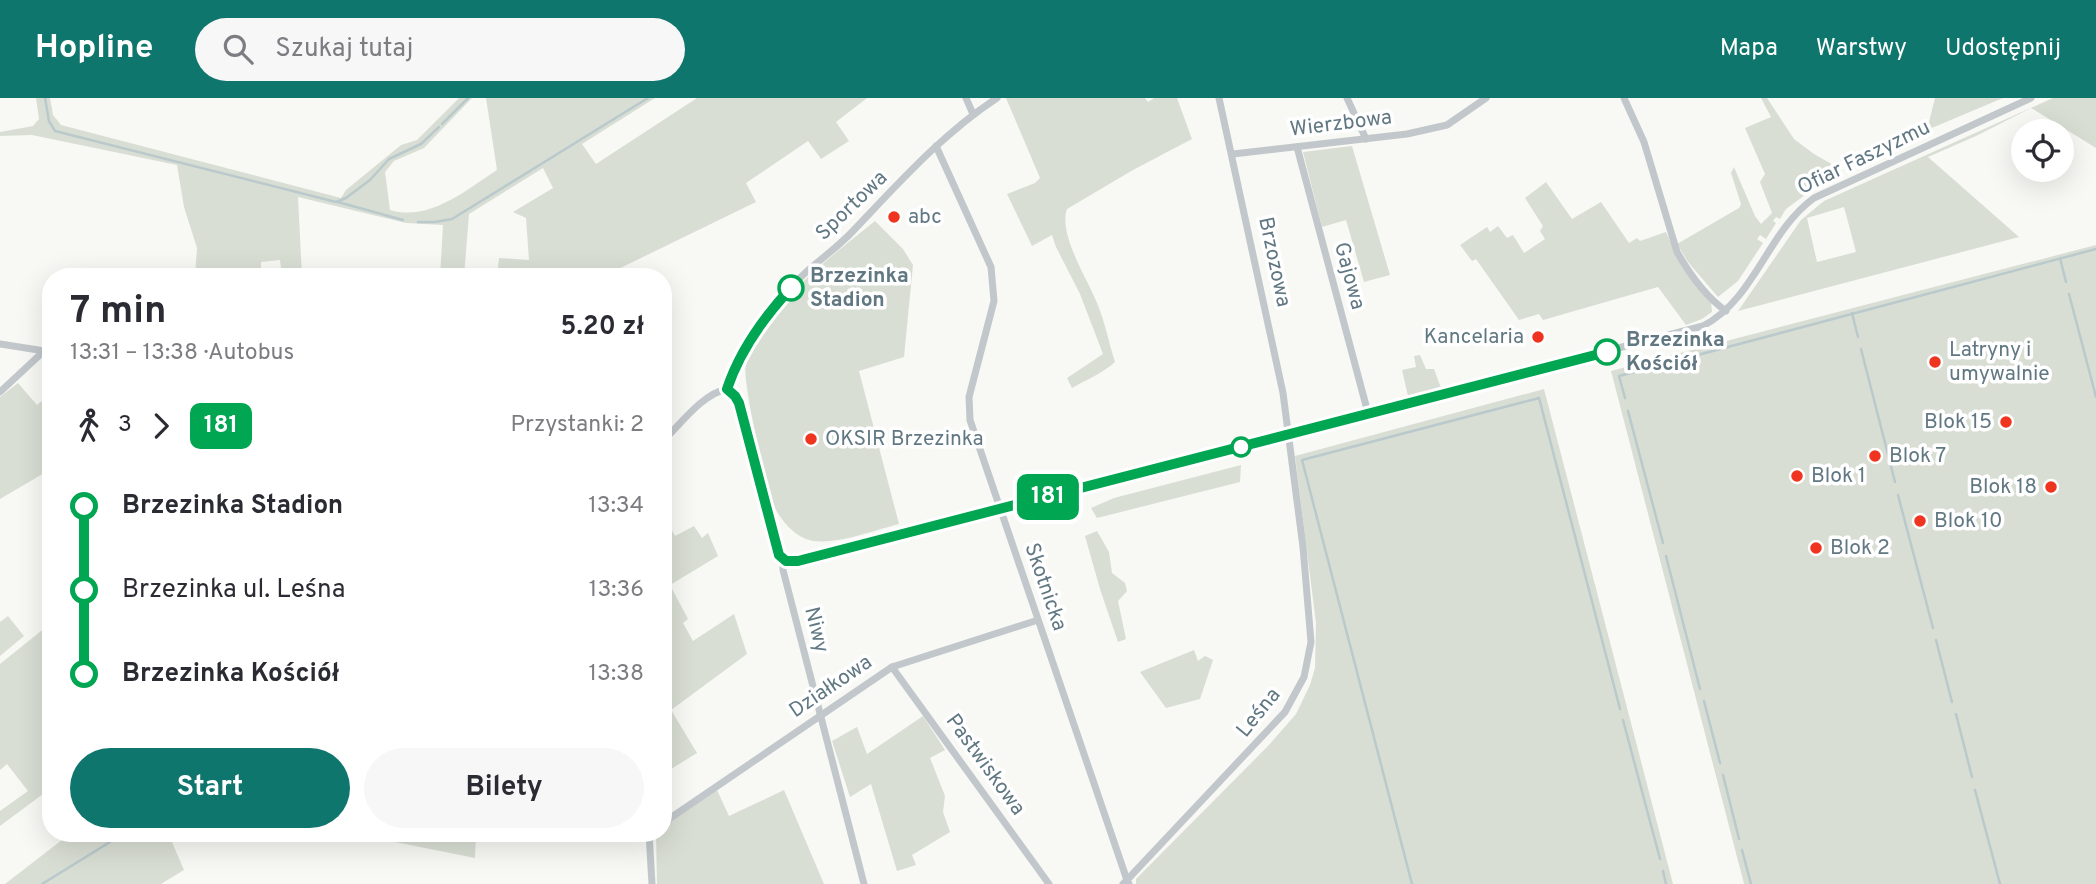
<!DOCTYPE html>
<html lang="pl">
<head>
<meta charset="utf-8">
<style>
  :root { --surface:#fff; --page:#f7f7f7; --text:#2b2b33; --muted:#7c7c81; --accent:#0f766e }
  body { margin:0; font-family:Overpass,sans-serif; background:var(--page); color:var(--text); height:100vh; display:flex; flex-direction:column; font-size:26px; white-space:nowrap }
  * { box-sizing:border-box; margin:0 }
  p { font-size:23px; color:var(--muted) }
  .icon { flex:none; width:38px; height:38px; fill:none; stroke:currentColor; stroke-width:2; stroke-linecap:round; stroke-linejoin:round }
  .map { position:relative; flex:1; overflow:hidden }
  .side { position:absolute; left:42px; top:170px; width:630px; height:574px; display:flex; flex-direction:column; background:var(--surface); border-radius:28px; box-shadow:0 7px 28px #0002 }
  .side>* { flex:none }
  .badge { padding:0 14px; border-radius:10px; font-size:24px; line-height:46px }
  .fabs { position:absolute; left:2011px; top:21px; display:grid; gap:14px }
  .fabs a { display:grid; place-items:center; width:63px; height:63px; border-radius:50%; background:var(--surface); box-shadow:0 7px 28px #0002; font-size:35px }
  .map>.badge { position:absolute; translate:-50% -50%; box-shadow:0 0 0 4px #fff }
  .legs { display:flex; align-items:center; gap:10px; height:77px; padding:0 28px; font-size:23px }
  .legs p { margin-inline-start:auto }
  .head { display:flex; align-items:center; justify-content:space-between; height:119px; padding:0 28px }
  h1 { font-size:38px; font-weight:700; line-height:52px }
  .button { display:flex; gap:14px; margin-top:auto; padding:14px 28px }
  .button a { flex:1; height:80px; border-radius:42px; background:var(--accent); color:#fff; font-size:28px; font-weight:700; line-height:80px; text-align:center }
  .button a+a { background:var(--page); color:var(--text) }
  ul { padding:0 28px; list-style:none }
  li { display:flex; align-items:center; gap:24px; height:84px; font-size:26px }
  li i { display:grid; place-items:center; width:10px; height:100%; margin:0 9px; background:currentColor }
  li i::after { content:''; width:18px; height:18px; margin:-9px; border:5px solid; border-radius:50%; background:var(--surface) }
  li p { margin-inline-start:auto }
  li:first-child i { background:linear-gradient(#0000 50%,currentColor 0) }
  li:last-child i { background:linear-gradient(currentColor 50%,#0000 0) }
  header { display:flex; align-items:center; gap:42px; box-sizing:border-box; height:98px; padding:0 35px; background:var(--accent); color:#fff }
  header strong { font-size:33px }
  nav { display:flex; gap:38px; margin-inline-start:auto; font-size:24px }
  .search { width:490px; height:63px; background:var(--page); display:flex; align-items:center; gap:18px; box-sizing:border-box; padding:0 24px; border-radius:38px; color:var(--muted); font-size:26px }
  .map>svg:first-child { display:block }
</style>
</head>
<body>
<header>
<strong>Hopline</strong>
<div class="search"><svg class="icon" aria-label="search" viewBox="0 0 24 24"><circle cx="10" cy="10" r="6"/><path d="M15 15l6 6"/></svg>Szukaj tutaj</div>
<nav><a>Mapa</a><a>Warstwy</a><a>Udostępnij</a></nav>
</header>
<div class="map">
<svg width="2096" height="786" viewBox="0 0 2096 786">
  <rect width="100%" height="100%" fill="#f8f8f5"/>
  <g fill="#d9ded4" fill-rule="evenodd">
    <path d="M36 0H50L53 17 61 27 341 100 346 92 401 47 417 42 459 0H472L424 50 394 63 385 74 390 112C429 124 466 92 497 72L486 0H655L582 46 596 66 697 0H867L836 24 849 43 821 61 808 43 746 85 756 104 604 178H497L499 160 529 162 526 120 513 114 553 90 543 70 469 116 464 178H440L443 127 406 125 298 99 302 178H282L280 162 261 164V178H195L197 150 184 109 177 67 32 37 0 38V34L33 28 39 21Z"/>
    <path d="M1006 0H1145L1148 4 1154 0H1177L1192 41 1133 72 1067 111C1058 136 1088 182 1097 205 1105 224 1109 245 1115 264 1103 275 1086 282 1072 290L1067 280 1103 256 1080 196 1056 149 1052 137 1032 148 1007 96 1035 85 1040 80Z"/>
    <polygon points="1761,0 1767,0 1794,41 1814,56 1842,72 1831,77 1832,80 1814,89 1811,85 1807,88 1809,94 1786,111 1780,121 1776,119 1773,123 1776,125 1766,141 1760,137 1757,141 1763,145 1738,183 1718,199 1688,164 1677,146 1739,110 1741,106 1731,75 1734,69 1755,118 1761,126 1772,115 1760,84 1765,76 1745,30 1771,19"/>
    <polygon points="1935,0 2003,0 1927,32"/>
    <path d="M2053 0H2096V50L2031 10 1976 38 1928 59 2019 139 1738 213 1801 122 1824 103ZM1844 109 1856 154 1817 164 1807 120Z"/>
    <polygon points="1352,48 1390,177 1364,184 1346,122 1322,129 1303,54"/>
    <polygon points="1546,84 1572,121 1601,104 1629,145 1637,140 1640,143 1666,134 1672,147 1711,203 1712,214 1702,221 1686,227 1658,189 1543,222 1539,216 1519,222 1476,161 1472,163 1460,147 1487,129 1490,134 1498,128 1507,140 1513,137 1524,155 1545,141 1540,133 1543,128 1525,100"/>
    <path d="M875 123 903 151 913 167 904 259 859 273 899 426C874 432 829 450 806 441 793 436 783 424 776 412 768 396 741 281 746 267 770 203 823 165 875 123Z"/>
    <polygon points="2096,147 2096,786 1744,786 1611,273"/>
    <polygon points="1420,257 1426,271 1434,271 1441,290 1408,298 1402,272 1416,269 1414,258"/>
    <polygon points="18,285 37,307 43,302 51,312 51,371 0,401 0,299"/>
    <polygon points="1544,291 1673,786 1136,786 1136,781 1268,648 1296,616 1310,587 1315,570 1316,525 1295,358"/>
    <polygon points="1241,367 1240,384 1097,420 1091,410 1114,400"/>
    <polygon points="663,416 675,438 694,428 702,440 708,435 718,458 670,487 688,521 683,525 693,543 734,516 747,556 671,612 697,655 663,676"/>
    <polygon points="1097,433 1109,454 1112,475 1125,485 1127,493 1118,503 1126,541 1118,544 1100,491 1085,438"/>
    <polygon points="8,518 24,538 0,558 0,524"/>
    <polygon points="51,525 51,690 0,728 0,713 28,693 7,666 0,672 0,566"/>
    <polygon points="1194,552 1198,563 1205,558 1213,562 1200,601 1166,610 1140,574"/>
    <polygon points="923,618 945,652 930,660 945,698 943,714 950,734 912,757 916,767 897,773 871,686 850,699 832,643 857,629 867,656"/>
    <polygon points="717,692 729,718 784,692 824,786 657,786 656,736 663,735 663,729"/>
    <polygon points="71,735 168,735 184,772 161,786 5,786"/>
    <polygon points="350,735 476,735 475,760"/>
  </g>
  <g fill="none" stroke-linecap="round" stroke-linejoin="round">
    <g stroke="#b9c9cc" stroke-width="2.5">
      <polyline points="45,0 49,23 55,33 336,104 346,100 370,82 389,61 421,46 439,29"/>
      <polyline points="442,26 468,0"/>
      <polyline points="338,104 403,122"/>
      <polyline points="418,124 435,124 452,121 648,0"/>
      <polyline points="2060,160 2066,184"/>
      <polyline points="2069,196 2096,299"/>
      <polyline points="1852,215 1858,239"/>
      <polyline points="1861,251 1895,384"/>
      <polyline points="1625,300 1619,278 2096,151"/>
      <polyline points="1628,313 1663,445"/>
      <polyline points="1898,397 1933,530"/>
      <polyline points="1666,458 1700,591"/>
      <polyline points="1936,542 1952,604"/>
      <polyline points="1704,603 1720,665"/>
      <polyline points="1956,616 1972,679"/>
      <polyline points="1623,622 1660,761"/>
      <polyline points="1723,677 1739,741"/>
      <polyline points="1975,692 2000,786"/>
      <polyline points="1742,752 1751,786"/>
      <polyline points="1663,773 1666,786"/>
      <polyline points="42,786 110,744"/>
      <polyline points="1412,786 1302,362 1539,300 1620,611"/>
    </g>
    <g stroke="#c1c7ca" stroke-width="7">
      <polyline points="966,0 973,16"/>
      <polyline points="1347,0 1366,41"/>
      <path d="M1624 0 1644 44 1677 154C1689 175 1706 199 1726 213"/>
      <polyline points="936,48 991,169 994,203 969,299 970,322 1127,782 1123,786"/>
      <polyline points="1297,49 1368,315"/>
      <polyline points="1233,56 1407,36 1447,27 1486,0"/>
      <polyline points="0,246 51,254"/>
      <polyline points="727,291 735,297 739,305 780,457 783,462 783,472 864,786"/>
      <path d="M727 291C742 247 769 209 803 177 819 162 837 150 852 134 897 87 942 36 997 0"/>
      <polyline points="0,294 44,253"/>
      <path d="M663 343C681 326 702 296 727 291"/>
      <path d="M783 462 798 463 1703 228C1756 200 1767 134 1814 100L2031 0"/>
      <polyline points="892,569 1049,786"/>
      <polyline points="663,725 892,569 1038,522"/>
      <polyline points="649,735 652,786"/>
      <polyline points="1129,786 1127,782 1285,614 1304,579 1311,544 1303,449 1283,295 1219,0"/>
    </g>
  </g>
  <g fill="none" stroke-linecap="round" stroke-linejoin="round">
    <defs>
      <path id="line-1" d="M791 190C763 220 740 252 727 291L735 298 739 305 779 457 786 463H798L1607 254"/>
    </defs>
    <use href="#line-1" stroke="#fff" stroke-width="16"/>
    <use href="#line-1" stroke="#00a651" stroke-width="10"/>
  </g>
  <g fill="#ef351f" stroke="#fff" stroke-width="2.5">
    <circle cx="894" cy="119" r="7"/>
    <circle cx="1538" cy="239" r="7"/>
    <circle cx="1935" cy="264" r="7"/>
    <circle cx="2006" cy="324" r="7"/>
    <circle cx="811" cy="341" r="7"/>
    <circle cx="1875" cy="358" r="7"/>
    <circle cx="1797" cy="378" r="7"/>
    <circle cx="2051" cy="389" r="7"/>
    <circle cx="1920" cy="423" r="7"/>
    <circle cx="1816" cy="450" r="7"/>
  </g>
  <g fill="#fff" stroke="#00a651" stroke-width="3.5">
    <circle cx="791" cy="190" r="12"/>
    <circle cx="1607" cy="254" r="12"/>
    <circle cx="1241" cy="349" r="9"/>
  </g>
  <g text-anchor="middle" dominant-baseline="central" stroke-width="7" stroke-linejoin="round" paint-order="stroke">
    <g font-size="21" fill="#617883" stroke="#fff">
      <text transform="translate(1341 26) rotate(-7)">Wierzbowa</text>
      <text transform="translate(1864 60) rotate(-26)">Ofiar Faszyzmu</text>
      <text transform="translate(852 108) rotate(-44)">Sportowa</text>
      <text transform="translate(1274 164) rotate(78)">Brzozowa</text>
      <text transform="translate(1349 178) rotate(75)">Gajowa</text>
      <text transform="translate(1045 489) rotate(71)">Skotnicka</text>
      <text transform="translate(816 532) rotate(76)">Niwy</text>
      <text transform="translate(831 589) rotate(-34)">Działkowa</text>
      <text transform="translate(1259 615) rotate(-51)">Leśna</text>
      <text transform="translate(985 667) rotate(54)">Pastwiskowa</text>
    </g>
    <g font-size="21" fill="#617883" stroke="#fff" text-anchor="start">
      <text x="908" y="119">abc</text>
      <text x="1524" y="239" text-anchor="end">Kancelaria</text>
      <text x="1949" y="252">Latryny i<tspan x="1949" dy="24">umywalnie</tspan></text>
      <text x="1992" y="324" text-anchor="end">Blok 15</text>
      <text x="825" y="341">OKSIR Brzezinka</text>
      <text x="1889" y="358">Blok 7</text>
      <text x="1811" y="378">Blok 1</text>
      <text x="2037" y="389" text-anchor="end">Blok 18</text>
      <text x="1934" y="423">Blok 10</text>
      <text x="1830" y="450">Blok 2</text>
    </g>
    <g font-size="21" font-weight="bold" fill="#617883" stroke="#fff" text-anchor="start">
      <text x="810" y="178">Brzezinka<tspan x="810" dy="24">Stadion</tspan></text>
      <text x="1626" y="242">Brzezinka<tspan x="1626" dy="24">Kościół</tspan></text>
    </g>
  </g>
</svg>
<div class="fabs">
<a><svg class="icon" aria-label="locate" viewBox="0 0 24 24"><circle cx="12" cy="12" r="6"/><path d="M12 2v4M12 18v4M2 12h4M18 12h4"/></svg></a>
</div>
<b class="badge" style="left:1048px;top:399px;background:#00a651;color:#fff">181</b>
<section class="side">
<div class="head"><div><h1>7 min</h1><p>13:31 – 13:38 · Autobus</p></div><b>5.20 zł</b></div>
<div class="legs"><svg class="icon" aria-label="walk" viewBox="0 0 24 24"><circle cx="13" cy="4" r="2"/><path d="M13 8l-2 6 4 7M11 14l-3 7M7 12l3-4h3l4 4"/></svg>3<svg class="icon" aria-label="forward" viewBox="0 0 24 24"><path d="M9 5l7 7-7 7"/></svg><b class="badge" style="background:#00a651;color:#fff">181</b><p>Przystanki: 2</p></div>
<ul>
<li><i style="color:#00a651"></i><b>Brzezinka Stadion</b><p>13:34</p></li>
<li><i style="color:#00a651"></i><span>Brzezinka ul. Leśna</span><p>13:36</p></li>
<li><i style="color:#00a651"></i><b>Brzezinka Kościół</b><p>13:38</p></li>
</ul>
<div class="button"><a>Start</a><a>Bilety</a></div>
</section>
</div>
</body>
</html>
